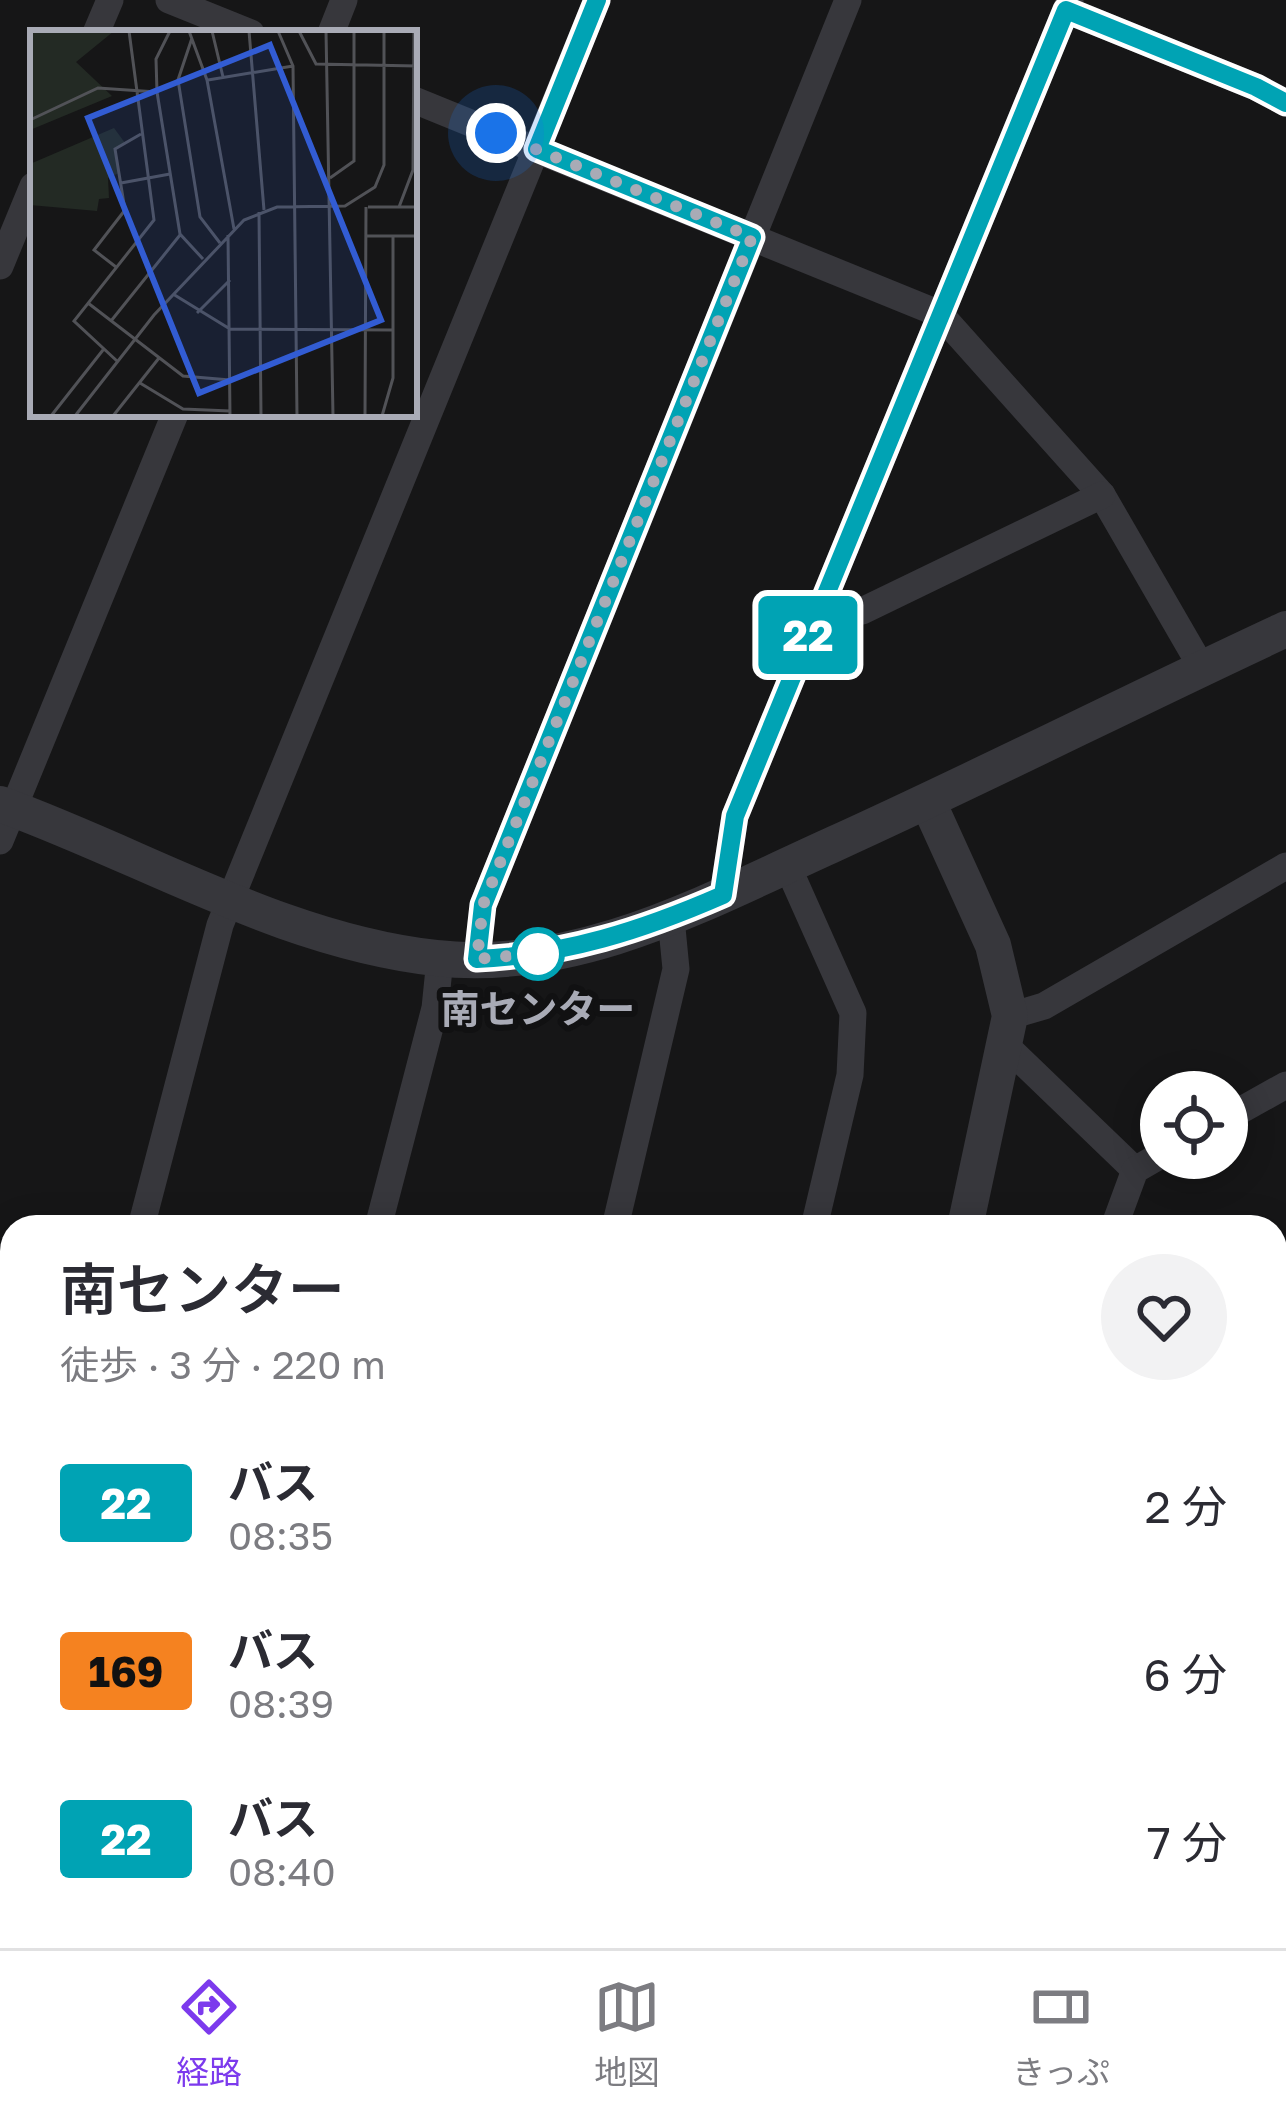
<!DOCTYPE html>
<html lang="ja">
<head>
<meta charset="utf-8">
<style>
  :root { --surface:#fff; --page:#f2f2f3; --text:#2b2b33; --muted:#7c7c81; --line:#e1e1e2; --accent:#7c3aed }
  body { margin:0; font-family:"Golos Text","Noto Sans JP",sans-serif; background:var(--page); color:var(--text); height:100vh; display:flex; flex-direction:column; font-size:45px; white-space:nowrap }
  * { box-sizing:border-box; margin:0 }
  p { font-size:39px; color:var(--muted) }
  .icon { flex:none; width:66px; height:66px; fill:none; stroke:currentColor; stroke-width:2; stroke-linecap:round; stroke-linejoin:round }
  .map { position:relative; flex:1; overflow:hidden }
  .details { position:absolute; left:0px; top:1215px; width:1287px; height:735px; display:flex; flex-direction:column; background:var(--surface); border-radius:36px 36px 0 0; box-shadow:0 6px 30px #0003 }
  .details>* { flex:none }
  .badge { padding:0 24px; border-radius:9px; font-size:42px; line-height:78px }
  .fabs { position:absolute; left:1140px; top:1071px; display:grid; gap:24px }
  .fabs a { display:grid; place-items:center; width:108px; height:108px; border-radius:50%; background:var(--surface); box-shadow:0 6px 30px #0003; font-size:60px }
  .you { position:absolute; width:60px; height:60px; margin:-30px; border:9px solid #fff; border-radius:50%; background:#1a73e8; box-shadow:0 0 0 18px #1a73e833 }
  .map>.badge { position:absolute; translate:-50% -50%; box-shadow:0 0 0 6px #fff }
  .round { display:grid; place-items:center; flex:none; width:126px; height:126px; border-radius:63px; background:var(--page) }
  .summary { display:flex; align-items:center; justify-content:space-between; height:204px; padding:0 60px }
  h1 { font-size:57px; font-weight:600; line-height:90px }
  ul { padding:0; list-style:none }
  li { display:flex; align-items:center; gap:36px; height:168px; padding:0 60px }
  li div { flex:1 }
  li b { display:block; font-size:45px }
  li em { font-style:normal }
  li .badge { min-width:132px; font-weight:700; text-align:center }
  .menu { display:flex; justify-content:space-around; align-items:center; height:168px; border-top:3px solid var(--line); background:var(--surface); font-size:33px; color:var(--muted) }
  .menu a { display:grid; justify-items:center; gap:6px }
  .menu .active { color:var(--accent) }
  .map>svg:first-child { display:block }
</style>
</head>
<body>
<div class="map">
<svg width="1286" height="1948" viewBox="0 0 1286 1948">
  <defs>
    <pattern id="forest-crowns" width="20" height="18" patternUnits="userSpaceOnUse" patternTransform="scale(3)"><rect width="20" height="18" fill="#232a24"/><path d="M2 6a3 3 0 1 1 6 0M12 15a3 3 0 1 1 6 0" fill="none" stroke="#404642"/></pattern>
  </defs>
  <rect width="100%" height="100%" fill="#161617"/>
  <rect fill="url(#forest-crowns)" x="1275" y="1539" width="11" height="289"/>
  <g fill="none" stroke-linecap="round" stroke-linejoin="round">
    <g stroke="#37373c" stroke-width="27">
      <polyline points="169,0 251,33"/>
      <polyline points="1066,10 1256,87 1286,103"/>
      <polyline points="96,33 110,0"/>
      <polyline points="331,33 344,0"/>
      <polyline points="414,100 940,314 1102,495 1202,668"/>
      <polyline points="0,266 33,186"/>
      <polyline points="817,616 862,611 1102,495"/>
      <polyline points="0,841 175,414"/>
      <polyline points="787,865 853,1013 850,1075 814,1227"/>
      <polyline points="723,895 735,816 1070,0"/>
      <polyline points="477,959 483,905 848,0"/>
      <polyline points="1010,1016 1044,1006 1286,866"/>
      <polyline points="1005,1045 1135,1170"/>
      <polyline points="1227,1118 1286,1085"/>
      <polyline points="141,1227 220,925 597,0"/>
      <polyline points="378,1227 435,1008 440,959"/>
      <polyline points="615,1227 676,969 671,918"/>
      <polyline points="1114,1227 1135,1170 1161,1155"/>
      <polyline points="1275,1354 1286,1306"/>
      <polyline points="0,1582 12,1558"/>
      <polyline points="0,1785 12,1788"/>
      <polyline points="125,1948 126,1938"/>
      <polyline points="351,1948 352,1938"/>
      <polyline points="474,1948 475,1938"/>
      <polyline points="650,1948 653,1938"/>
      <polyline points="954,1948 957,1938"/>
    </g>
    <g stroke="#37373c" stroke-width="36">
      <polyline points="928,802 993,945 1010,1016 965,1227"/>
      <path d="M0 804C144 856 282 941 436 958 578 974 710 900 834 844 986 775 1135 699 1286 629"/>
      <polyline points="804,1938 853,1948"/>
    </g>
  </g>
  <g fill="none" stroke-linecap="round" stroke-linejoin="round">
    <defs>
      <path id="line" d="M597 0 537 149 752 237 483 905 477 959C565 955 643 930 723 895L735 816 1066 10 1256 87 1286 103"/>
    </defs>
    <use href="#line" stroke="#fff" stroke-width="27"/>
    <use href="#line" stroke="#00a3b4" stroke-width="18"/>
    <polyline stroke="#a9abb6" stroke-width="12" stroke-dasharray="0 21.6" points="496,133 752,237 483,905 477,959 551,952 538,954"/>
  </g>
  <circle fill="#fff" stroke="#00a3b4" stroke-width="6" cx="538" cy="954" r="24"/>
  <g text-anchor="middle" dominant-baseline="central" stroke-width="12" stroke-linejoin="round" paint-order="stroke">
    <g font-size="39" font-weight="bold" fill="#a9abb6" stroke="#111112">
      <text x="538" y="1008">南センター</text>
    </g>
  </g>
  <g transform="translate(30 30)">
    <rect width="387" height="387" fill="#161617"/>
    <path d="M0 1H84L46 32 82 66 0 100ZM84 98 95 113 85 119 89 143 78 148 79 168 69 169 67 181 0 175V134Z" fill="#232a24"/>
    <path fill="none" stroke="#515257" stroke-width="3" d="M140 1 126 29 127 62 150 204 173 229M159 1 177 50 204 199M182 1 193 47M219 1 234 180M248 1 263 36 267 386M269 1 286 34 387 36M296 1 303 386M162 8 148 50 170 187 190 213M178 50 263 36M0 90 68 58 127 62M300 148 324 131V1M91 153 140 144M338 177H387M369 177 383 140 384 1M229 182 231 386M198 205 200 386M337 206H387M86 237 64 220 95 180 85 119 111 104M143 264 200 299 363 300M58 273 153 346 200 350M167 283 200 250M81 291 150 205M87 331 44 291 124 190 99 1M110 353 153 379 200 381M21 386 73 320M45 386 124 285 214 190 247 177 315 176 345 157 354 135V1M83 386 129 328M335 386 336 177M352 386 363 348V206"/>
    <path fill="#325cd3" fill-opacity="0.15" stroke="#325cd3" stroke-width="6" d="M240 15 351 290 169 363 58 88Z"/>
    <rect width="387" height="387" fill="none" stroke="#a9abb6" stroke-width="6"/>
  </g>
</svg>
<div class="fabs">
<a><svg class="icon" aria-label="locate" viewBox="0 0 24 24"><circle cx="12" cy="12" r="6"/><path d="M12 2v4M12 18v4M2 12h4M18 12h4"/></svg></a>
</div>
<div class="you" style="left:496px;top:133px"></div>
<b class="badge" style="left:808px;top:635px;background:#00a3b4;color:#fff">22</b>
<section class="details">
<div class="summary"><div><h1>南センター</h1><p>徒歩 · 3 分 · 220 m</p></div><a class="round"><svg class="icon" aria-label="heart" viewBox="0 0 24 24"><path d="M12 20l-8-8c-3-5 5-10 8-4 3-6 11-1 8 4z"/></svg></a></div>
<ul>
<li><span class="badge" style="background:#00a3b4;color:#fff">22</span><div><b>バス</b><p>08:35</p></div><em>2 分</em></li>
<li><span class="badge" style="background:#f58220;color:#111">169</span><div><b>バス</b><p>08:39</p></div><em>6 分</em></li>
<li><span class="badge" style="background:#00a3b4;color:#fff">22</span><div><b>バス</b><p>08:40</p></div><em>7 分</em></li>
</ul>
</section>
</div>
<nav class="menu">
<a class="active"><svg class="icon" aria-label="directions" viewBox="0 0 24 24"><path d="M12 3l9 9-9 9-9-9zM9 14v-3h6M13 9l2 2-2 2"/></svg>経路</a>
<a><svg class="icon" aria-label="map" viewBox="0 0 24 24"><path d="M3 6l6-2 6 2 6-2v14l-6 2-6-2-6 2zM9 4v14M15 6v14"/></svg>地図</a>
<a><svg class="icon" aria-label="tickets" viewBox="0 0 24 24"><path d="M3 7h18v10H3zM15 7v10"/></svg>きっぷ</a>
</nav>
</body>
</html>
